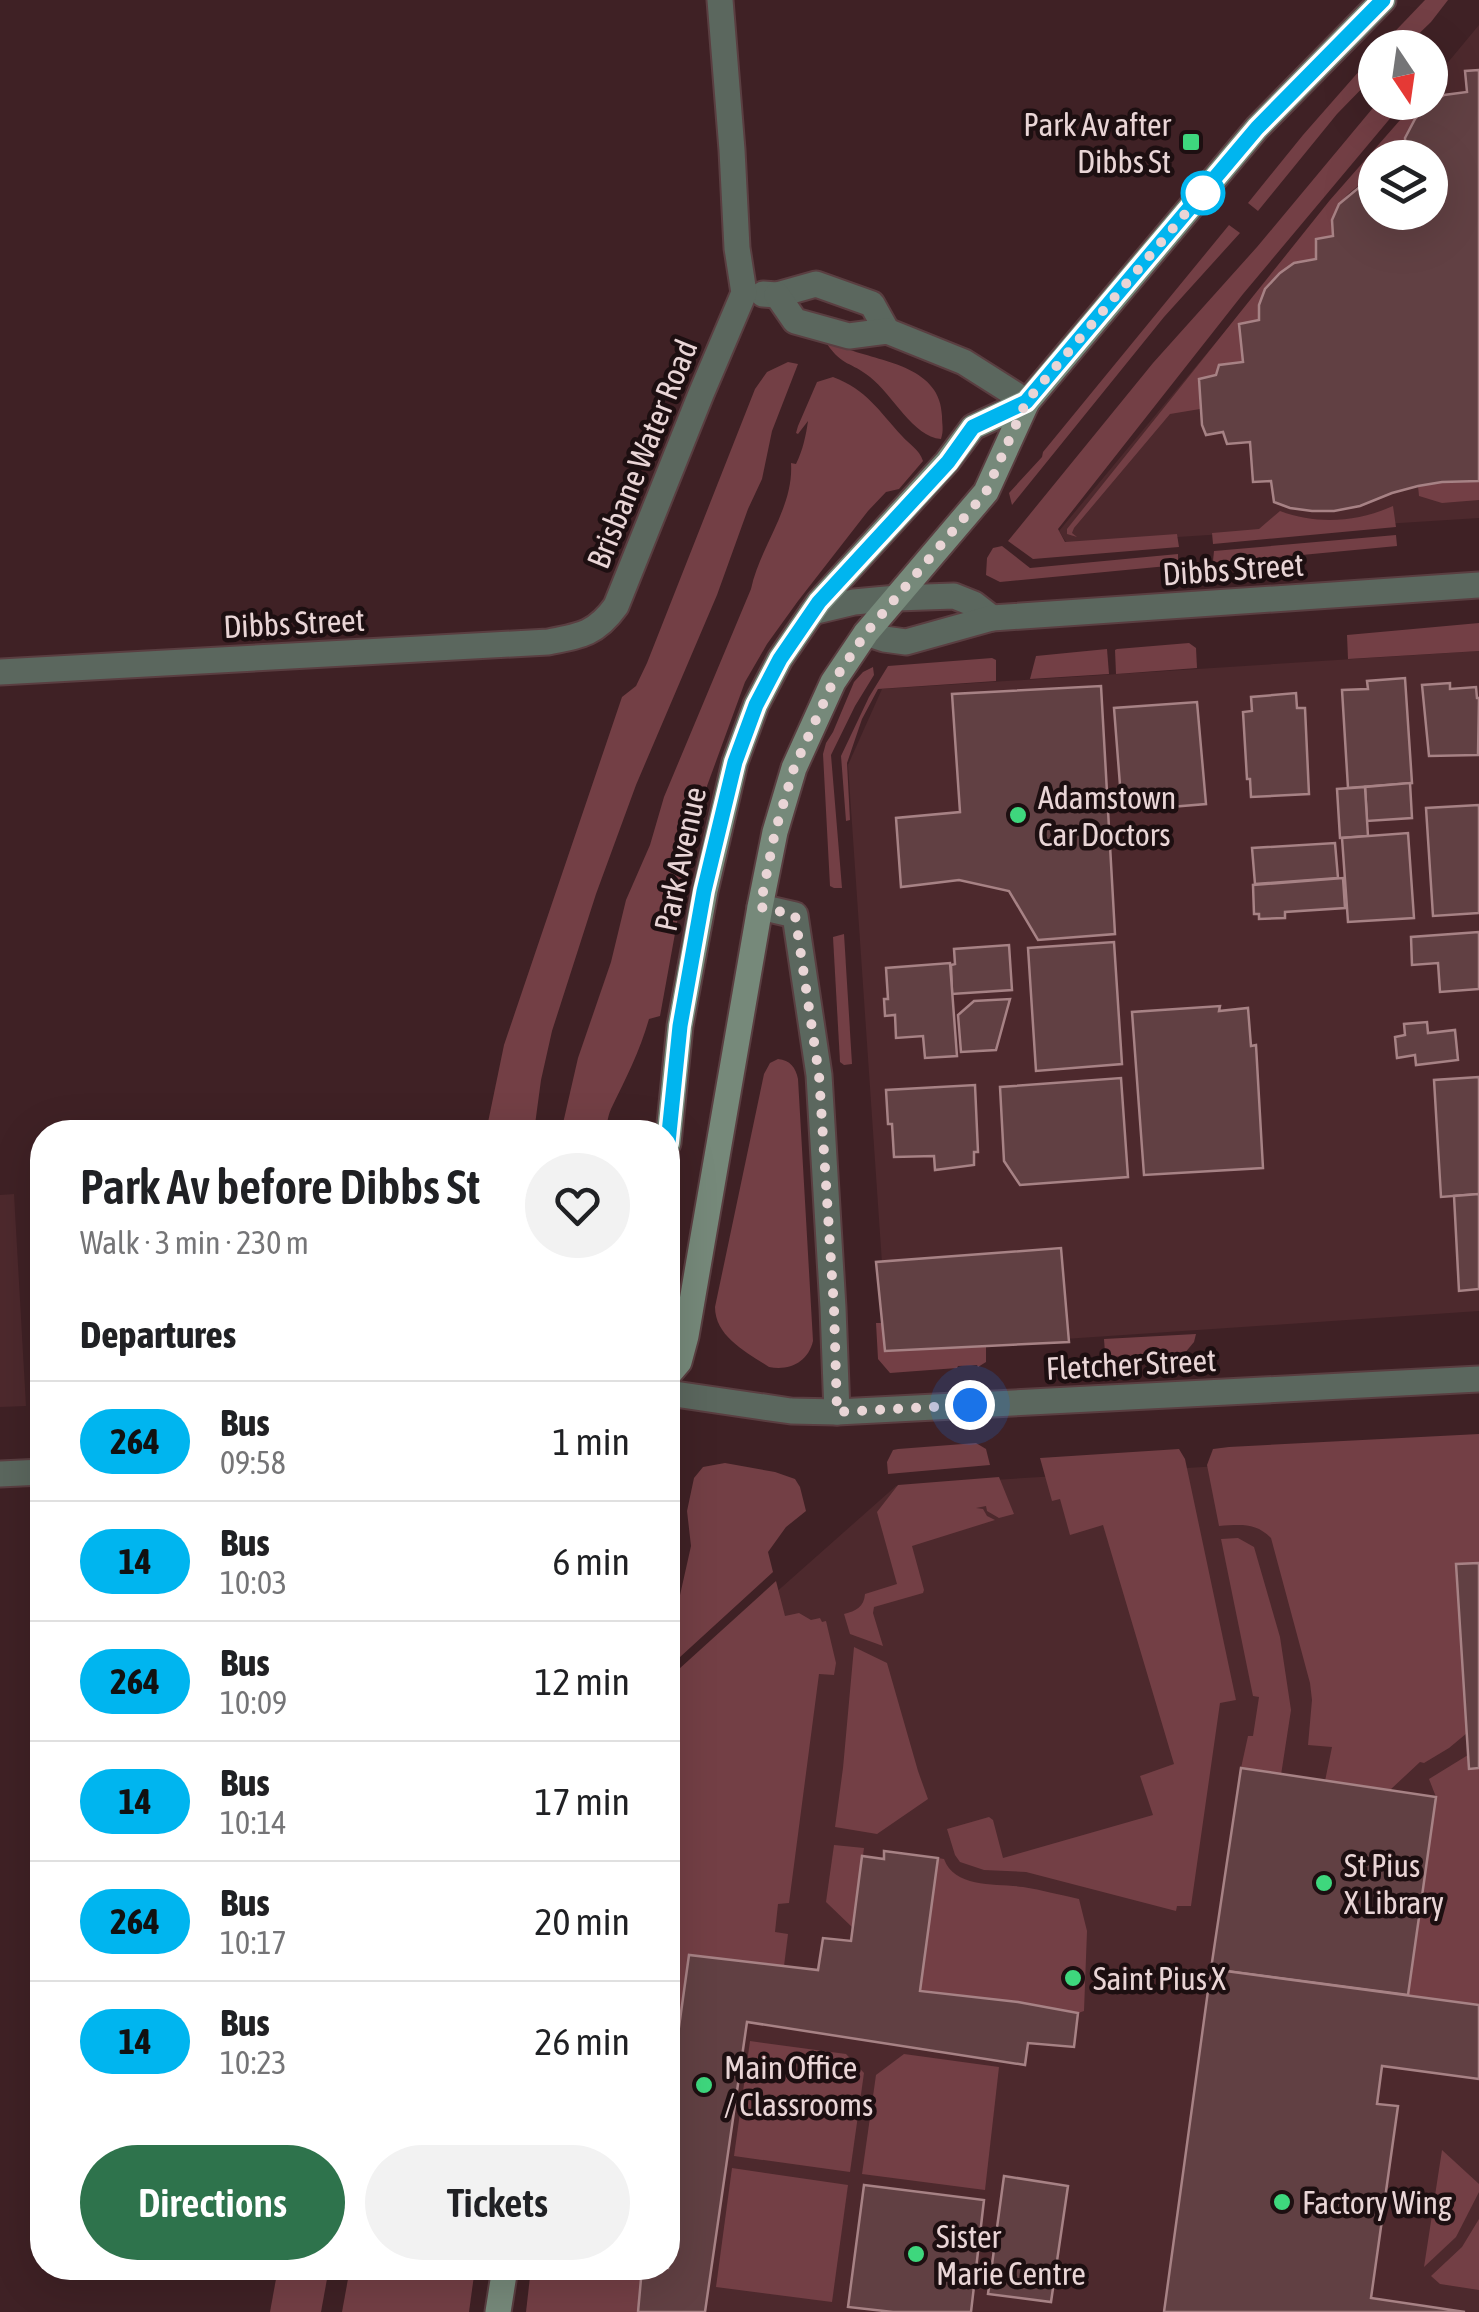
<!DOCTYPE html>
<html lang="en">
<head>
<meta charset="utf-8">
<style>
  :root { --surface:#fff; --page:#f2f2f2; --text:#202124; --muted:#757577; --line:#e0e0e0; --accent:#2e734c }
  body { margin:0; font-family:"Asap Condensed",sans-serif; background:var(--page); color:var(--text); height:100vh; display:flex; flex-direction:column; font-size:38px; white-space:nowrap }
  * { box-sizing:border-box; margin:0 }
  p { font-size:32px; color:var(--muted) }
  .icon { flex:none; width:55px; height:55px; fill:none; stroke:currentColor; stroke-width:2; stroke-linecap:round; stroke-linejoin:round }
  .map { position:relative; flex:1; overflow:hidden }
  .panel { position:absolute; left:30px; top:1120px; width:650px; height:1160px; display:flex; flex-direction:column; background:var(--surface); border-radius:40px; box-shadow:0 10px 40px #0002 }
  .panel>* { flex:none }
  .badge { padding:0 20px; border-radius:32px; font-size:35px; line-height:65px }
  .needle { width:65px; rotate:167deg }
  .buttons { position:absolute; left:1358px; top:30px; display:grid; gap:20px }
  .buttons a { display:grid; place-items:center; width:90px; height:90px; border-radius:50%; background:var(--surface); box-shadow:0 10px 40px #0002; font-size:50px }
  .you { position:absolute; width:50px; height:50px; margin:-25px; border:8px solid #fff; border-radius:50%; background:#1a73e8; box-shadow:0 0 0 15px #1a73e833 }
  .map>.badge { position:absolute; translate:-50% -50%; box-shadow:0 0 0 5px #fff }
  h2 { padding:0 50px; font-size:38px; line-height:90px }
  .round { display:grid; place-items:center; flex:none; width:105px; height:105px; border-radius:52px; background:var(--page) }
  .summary { display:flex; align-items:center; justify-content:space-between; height:170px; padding:0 50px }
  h1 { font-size:48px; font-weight:600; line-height:75px }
  .action { display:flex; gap:20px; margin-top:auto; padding:20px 50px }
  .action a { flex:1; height:115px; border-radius:60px; background:var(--accent); color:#fff; font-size:40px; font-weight:600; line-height:115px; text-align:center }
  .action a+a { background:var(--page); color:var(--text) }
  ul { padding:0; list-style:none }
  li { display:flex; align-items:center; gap:30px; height:120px; padding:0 50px; border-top:2px solid var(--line) }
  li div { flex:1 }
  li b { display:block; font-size:38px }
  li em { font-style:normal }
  li .badge { min-width:110px; font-weight:700; text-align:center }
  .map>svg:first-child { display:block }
</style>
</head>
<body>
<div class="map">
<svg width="1479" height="2312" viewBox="0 0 1479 2312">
  <rect width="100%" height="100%" fill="#3f2125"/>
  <g fill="#4d292d" fill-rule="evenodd">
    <path d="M1479 25V518L1067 544 1059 531 1415 103 1430 102V84ZM1375 158H1430V212H1375Z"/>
    <polygon points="1479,651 1479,1311 888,1351 848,765 882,689"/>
    <polygon points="14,1194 26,1406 0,1407 0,1195"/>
    <polygon points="1479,1450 1479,2312 576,2312 582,2268 668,2268 668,1688 896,1486"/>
  </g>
  <g fill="#733f45">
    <polygon points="1425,0 1448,0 1431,22 1405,47 1380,47"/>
    <polygon points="1375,53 1375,75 1337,114 1258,211 1248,203 1303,135"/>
    <path d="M1444 95C1421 109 1405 125 1406 153L1388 157 1375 158V177C1349 188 1330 207 1333 236L1316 239V259C1282 266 1258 282 1259 320L1239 324 1243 362 1219 365 1216 375 1199 379 1200 409 1170 414 1074 528 1072 533 1077 537 1067 534V529L1330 200 1415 103 1430 102V97Z"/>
    <polygon points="1377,103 1403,103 1243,294 1058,529 1065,542 1177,534 1179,547 1033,559 1008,541 1153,363 1257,247"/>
    <polygon points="1229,225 1240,233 1164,317 1012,505 1009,493 1042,457 1043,452"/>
    <path d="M828 340C835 343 843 347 850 350 885 362 941 368 942 416 942 425 944 430 941 439 913 437 893 395 870 377 850 361 843 367 827 344Z"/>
    <polygon points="788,362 798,364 772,431 762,479 748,509 717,595 636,785 596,894 552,1031 541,1080 534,1132 486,1132 504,1045 622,697 636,686 647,663 755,389 767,372"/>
    <path d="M833 377C867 390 878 410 902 436 910 445 919 449 923 461L899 489 886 492 868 511 798 601 767 644 745 682 707 786 689 869 677 897 678 917 660 1016 649 1019C640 1051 625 1080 611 1109 607 1118 608 1124 604 1132H561L578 1058 611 962 626 900 650 845 664 797 751 589C760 546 794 508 791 463L796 464C803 450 806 435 808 421L798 434 796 433 798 426 817 382Z"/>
    <polygon points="1479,481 1479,500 1442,503 1419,496 1418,486 1442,482"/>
    <path d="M1393 506 1396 527 1213 544 1212 533 1259 529 1280 511C1318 525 1357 522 1393 506Z"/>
    <polygon points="1396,535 1397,546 1218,563 1213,561 1214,551"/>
    <polygon points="1002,546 1030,568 1178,554 1178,565 1000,582 986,575 987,558 993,548"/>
    <polygon points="1479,623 1479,651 1348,659 1347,635"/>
    <polygon points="1189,643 1196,648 1197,668 1116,674 1115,650 1117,649"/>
    <polygon points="1107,649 1109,674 1030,679 1036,656"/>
    <polygon points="992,658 996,660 996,681 878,689 862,719 847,763 850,820 846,821 841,756 869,697 888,666"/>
    <polygon points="873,667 874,675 855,706 831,755 842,888 834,888 830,886 823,754 826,743 833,732 854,682 863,672"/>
    <polygon points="844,934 852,1064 844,1065 840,1062 833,937"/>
    <path d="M778 1059C790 1060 796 1068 798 1079L813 1341C808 1362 790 1371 769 1367 748 1353 715 1337 715 1307L764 1074 770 1063Z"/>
    <polygon points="876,1323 882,1323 885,1351 986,1346 986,1362 978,1367 977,1365 958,1366 957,1368 890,1373 878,1359"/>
    <polygon points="1196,1334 1194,1342 1184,1354 1109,1357 1105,1353 1104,1339"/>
    <path d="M1479 1434V1563L1467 1733 1449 1748 1424 1763 1420 1762 1390 1790 1325 1781 1332 1747 1308 1745 1312 1700 1310 1683 1271 1538C1255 1522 1240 1525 1219 1526L1207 1465 1213 1449 1229 1447Z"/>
    <polygon points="976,1443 986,1449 990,1465 888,1474 887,1462 893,1450 898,1449"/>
    <polygon points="1179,1449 1185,1459 1236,1700 1220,1703 1191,1906 1177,1906 1176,1911 1026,1872 984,1870 960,1862 955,1855 947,1829 989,1817 993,1820 1003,1858 1153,1815 1140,1776 1174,1764 1103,1525 1070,1535 1060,1499 1052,1501 1040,1458"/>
    <polygon points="725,1463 775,1472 795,1479 800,1487 806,1511 786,1527 768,1552 773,1572 668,1668 668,1612 676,1613 691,1546 687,1511 694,1478 703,1467"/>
    <path d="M999 1477 1014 1514 999 1518 987 1511 986 1506 976 1508 983 1509 987 1516 995 1520 912 1546 924 1590 923 1593 874 1607 873 1613 883 1646 850 1634 844 1614C856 1611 864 1607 865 1594L897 1584 877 1512 898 1485Z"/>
    <polygon points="1238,1538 1254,1547 1280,1637 1291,1710 1281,1775 1241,1768 1248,1736 1253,1736 1259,1697 1253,1696 1221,1539"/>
    <polygon points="776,1581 785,1616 799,1613 811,1620 820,1618 822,1622 826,1621 836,1663 834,1675 819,1674 789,1903 778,1904 775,1932 788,1934 784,1966 689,1955 668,2106 668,1679"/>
    <polygon points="854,1647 887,1663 918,1771 928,1799 877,1834 835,1827 843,1768"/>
    <polygon points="1468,1755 1470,1768 1479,1768 1479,2005 1408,1995 1436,1797 1429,1779"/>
    <polygon points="834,1845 864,1848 853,1928 826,1902"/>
    <path d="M938 1858 944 1859C955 1889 997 1883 1023 1887 1042 1890 1060 1895 1079 1899L1087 1931 1084 2011 1078 2013 920 1991Z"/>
    <polygon points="750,2041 846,2054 864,2073 850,2172 734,2156"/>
    <polygon points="904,2054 999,2067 985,2190 862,2174 876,2075"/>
    <polygon points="1442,2150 1479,2184 1479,2192 1456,2237 1424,2267"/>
    <polygon points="732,2168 848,2185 832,2302 716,2287"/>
    <polygon points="1479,2219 1479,2290 1440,2284 1431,2276 1462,2247"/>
    <polygon points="278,2268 329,2268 321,2312 270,2312"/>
    <polygon points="350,2268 475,2268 469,2312 342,2312"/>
    <polygon points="531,2268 642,2268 638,2312 526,2312"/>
  </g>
  <g fill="#614043" stroke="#a78285" stroke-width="2.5">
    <polygon points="1479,70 1479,481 1442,482 1418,486 1392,493 1360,506 1334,511 1312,511 1290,508 1274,502 1271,481 1253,482 1250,442 1227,444 1223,432 1206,435 1202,425 1199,379 1216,375 1219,365 1243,362 1239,324 1259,320 1259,305 1265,289 1280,273 1294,263 1316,259 1316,239 1333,236 1332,220 1339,204 1368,180 1375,177 1375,212 1430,212 1430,158 1388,157 1406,153 1405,138 1415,119 1428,105 1444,95 1467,92 1465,71"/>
    <polygon points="1405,678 1412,783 1348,788 1342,690 1368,689 1367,681"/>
    <polygon points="1450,683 1450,689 1476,687 1477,698 1479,698 1478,755 1429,756 1422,685"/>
    <polygon points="1101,686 1115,934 1038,940 1009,891 959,880 901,887 896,818 960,812 952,694"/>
    <polygon points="1296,693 1297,708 1305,708 1309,794 1251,797 1250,779 1247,779 1243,712 1252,711 1251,697"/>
    <polygon points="1197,702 1206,804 1122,811 1114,708"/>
    <polygon points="1410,783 1412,818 1367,821 1365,787"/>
    <polygon points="1365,787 1368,836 1340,838 1337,789"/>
    <polygon points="1479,805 1479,913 1433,916 1426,808"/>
    <polygon points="1408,833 1414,918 1348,922 1342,838"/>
    <polygon points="1335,843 1338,878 1255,884 1252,848"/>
    <polygon points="1343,878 1345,908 1285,912 1285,918 1259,919 1259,914 1254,914 1253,885"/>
    <polygon points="1479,932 1479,989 1440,992 1438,963 1412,965 1411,937"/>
    <polygon points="1114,942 1122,1064 1036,1071 1028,948"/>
    <polygon points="1009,945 1012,990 952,994 951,965 955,964 954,949"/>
    <polygon points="950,963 957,1056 925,1058 923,1036 896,1038 895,1015 885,1016 884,999 888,999 886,968"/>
    <polygon points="1010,999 996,1050 961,1052 958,1015 974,1001"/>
    <polygon points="1220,1006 1219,1011 1248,1008 1251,1046 1256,1045 1263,1168 1144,1175 1132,1012"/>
    <polygon points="1427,1022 1428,1033 1455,1030 1458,1060 1416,1065 1415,1055 1397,1058 1395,1037 1405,1035 1404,1024"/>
    <polygon points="1479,1077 1479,1194 1441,1197 1434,1080"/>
    <polygon points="1121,1078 1128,1177 1020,1185 1004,1161 1000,1087"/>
    <polygon points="975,1085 978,1152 974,1152 974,1165 935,1170 934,1156 894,1157 892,1124 888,1124 886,1090"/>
    <polygon points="1479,1194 1479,1289 1459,1291 1454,1196"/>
    <polygon points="1061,1248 1069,1342 885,1351 876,1262"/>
    <polygon points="1479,1563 1479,1768 1469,1769 1456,1564"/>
    <polygon points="1241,1768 1436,1797 1408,1995 1211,1969"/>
    <polygon points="884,1851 938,1858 920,1991 1018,2002 1078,2013 1074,2047 1028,2043 1025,2065 747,2022 705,2312 638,2312 642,2268 668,2268 668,2106 689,1955 818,1970 823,1938 851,1941 862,1856 884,1859"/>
    <polygon points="1211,1969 1479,2005 1479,2079 1382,2066 1377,2104 1398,2106 1371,2298 1465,2312 1164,2312"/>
    <polygon points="1004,2176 1068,2186 1051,2302 988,2294"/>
    <polygon points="864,2185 984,2200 971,2312 893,2312 848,2307"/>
  </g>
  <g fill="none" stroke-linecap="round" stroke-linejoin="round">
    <defs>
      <g id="street">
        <polyline points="763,294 777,295 816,284 872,304 887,331"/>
        <polyline points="777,295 795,321 849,336 887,331 964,362 1027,402"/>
        <polyline points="812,612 854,602 897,598 954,596 974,604 992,618"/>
        <polyline points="866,633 884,639 906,642 992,618 1479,585"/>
        <path d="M0 672 548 642C580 636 596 634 616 606L701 394 744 293 737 248 732 150 720 0"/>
        <polyline points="760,907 795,915 819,1075 833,1308 837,1412"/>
        <polyline points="668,1393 791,1411 837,1412 1479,1379"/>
        <polyline points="0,1474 42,1472"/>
      </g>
      <g id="secondary">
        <polyline points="668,1143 680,1026 705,891 735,762 756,705 780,659 819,602 947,462 973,427 1027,402"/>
        <polyline points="668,1375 679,1362 686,1336 760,907 775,832 794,768 833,682 866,633 986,492 1027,402 1257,128 1383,0"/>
        <polyline points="498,2312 505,2268"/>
      </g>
    </defs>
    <use href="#street" stroke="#5a3e41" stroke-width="29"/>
    <use href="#secondary" stroke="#5a3e41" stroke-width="29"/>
    <use href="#street" stroke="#5b675e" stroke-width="25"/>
    <use href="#secondary" stroke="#76897a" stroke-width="25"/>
  </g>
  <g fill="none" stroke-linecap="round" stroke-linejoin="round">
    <defs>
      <polyline id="line" points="668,1143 680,1026 704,891 735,762 756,705 780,659 819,602 948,462 973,427 1026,402 1257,128 1383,0"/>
    </defs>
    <use href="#line" stroke="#fff" stroke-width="22"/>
    <use href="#line" stroke="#00b5ef" stroke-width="15"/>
    <polyline stroke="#e9d5d6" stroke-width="10" stroke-dasharray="0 18" points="970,1405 837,1412 834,1308 819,1075 795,915 760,907 775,832 794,768 833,682 866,633 986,492 1026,402 1207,188 1203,193"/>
  </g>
  <g fill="#3ed77d" stroke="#1d0f11" stroke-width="4">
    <rect x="1181" y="132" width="20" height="20" rx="5"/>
    <circle cx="1018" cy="815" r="10"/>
    <circle cx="1324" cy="1883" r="10"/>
    <circle cx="1073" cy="1978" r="10"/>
    <circle cx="704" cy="2085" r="10"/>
    <circle cx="1282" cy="2202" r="10"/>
    <circle cx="916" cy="2254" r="10"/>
  </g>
  <circle fill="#fff" stroke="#00b5ef" stroke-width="5" cx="1203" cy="193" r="20"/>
  <g text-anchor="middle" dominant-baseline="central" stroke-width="9" stroke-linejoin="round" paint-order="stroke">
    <g font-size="32" fill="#e9d5d6" stroke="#1d0f11" text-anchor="start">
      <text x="1171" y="124" text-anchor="end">Park Av after<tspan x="1171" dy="37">Dibbs St</tspan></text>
      <text x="1038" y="797">Adamstown<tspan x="1038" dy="37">Car Doctors</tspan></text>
      <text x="1344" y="1865">St Pius<tspan x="1344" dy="37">X Library</tspan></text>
      <text x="1093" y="1978">Saint Pius X</text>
      <text x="724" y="2067">Main Office<tspan x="724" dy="37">/ Classrooms</tspan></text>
      <text x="1302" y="2202">Factory Wing</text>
      <text x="936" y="2236">Sister<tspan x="936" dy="37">Marie Centre</tspan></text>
    </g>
    <g font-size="32" fill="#e9d5d6" stroke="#1d0f11">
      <text transform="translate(642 454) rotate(-68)">Brisbane Water Road</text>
      <text transform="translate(1233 569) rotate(-4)">Dibbs Street</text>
      <text transform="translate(294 623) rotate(-3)">Dibbs Street</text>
      <text transform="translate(680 859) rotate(-78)">Park Avenue</text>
      <text transform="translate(1131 1364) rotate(-3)">Fletcher Street</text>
    </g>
  </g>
</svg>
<div class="buttons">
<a><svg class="needle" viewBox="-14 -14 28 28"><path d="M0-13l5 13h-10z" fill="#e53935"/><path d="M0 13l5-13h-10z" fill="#757577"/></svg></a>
<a><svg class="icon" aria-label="layers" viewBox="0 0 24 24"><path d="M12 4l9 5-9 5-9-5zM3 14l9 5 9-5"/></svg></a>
</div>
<div class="you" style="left:970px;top:1405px"></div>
<section class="panel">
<div class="summary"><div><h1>Park Av before Dibbs St</h1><p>Walk · 3 min · 230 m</p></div><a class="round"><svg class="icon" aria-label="heart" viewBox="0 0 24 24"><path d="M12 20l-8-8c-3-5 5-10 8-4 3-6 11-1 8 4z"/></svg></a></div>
<h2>Departures</h2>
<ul>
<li><span class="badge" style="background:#00b5ef;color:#111">264</span><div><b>Bus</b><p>09:58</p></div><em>1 min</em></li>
<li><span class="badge" style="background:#00b5ef;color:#111">14</span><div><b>Bus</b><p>10:03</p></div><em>6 min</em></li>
<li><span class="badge" style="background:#00b5ef;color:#111">264</span><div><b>Bus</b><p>10:09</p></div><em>12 min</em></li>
<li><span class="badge" style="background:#00b5ef;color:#111">14</span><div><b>Bus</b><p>10:14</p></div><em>17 min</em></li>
<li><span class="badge" style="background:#00b5ef;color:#111">264</span><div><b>Bus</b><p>10:17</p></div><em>20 min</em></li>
<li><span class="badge" style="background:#00b5ef;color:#111">14</span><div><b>Bus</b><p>10:23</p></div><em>26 min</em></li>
</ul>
<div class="action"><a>Directions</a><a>Tickets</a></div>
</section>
</div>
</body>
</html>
